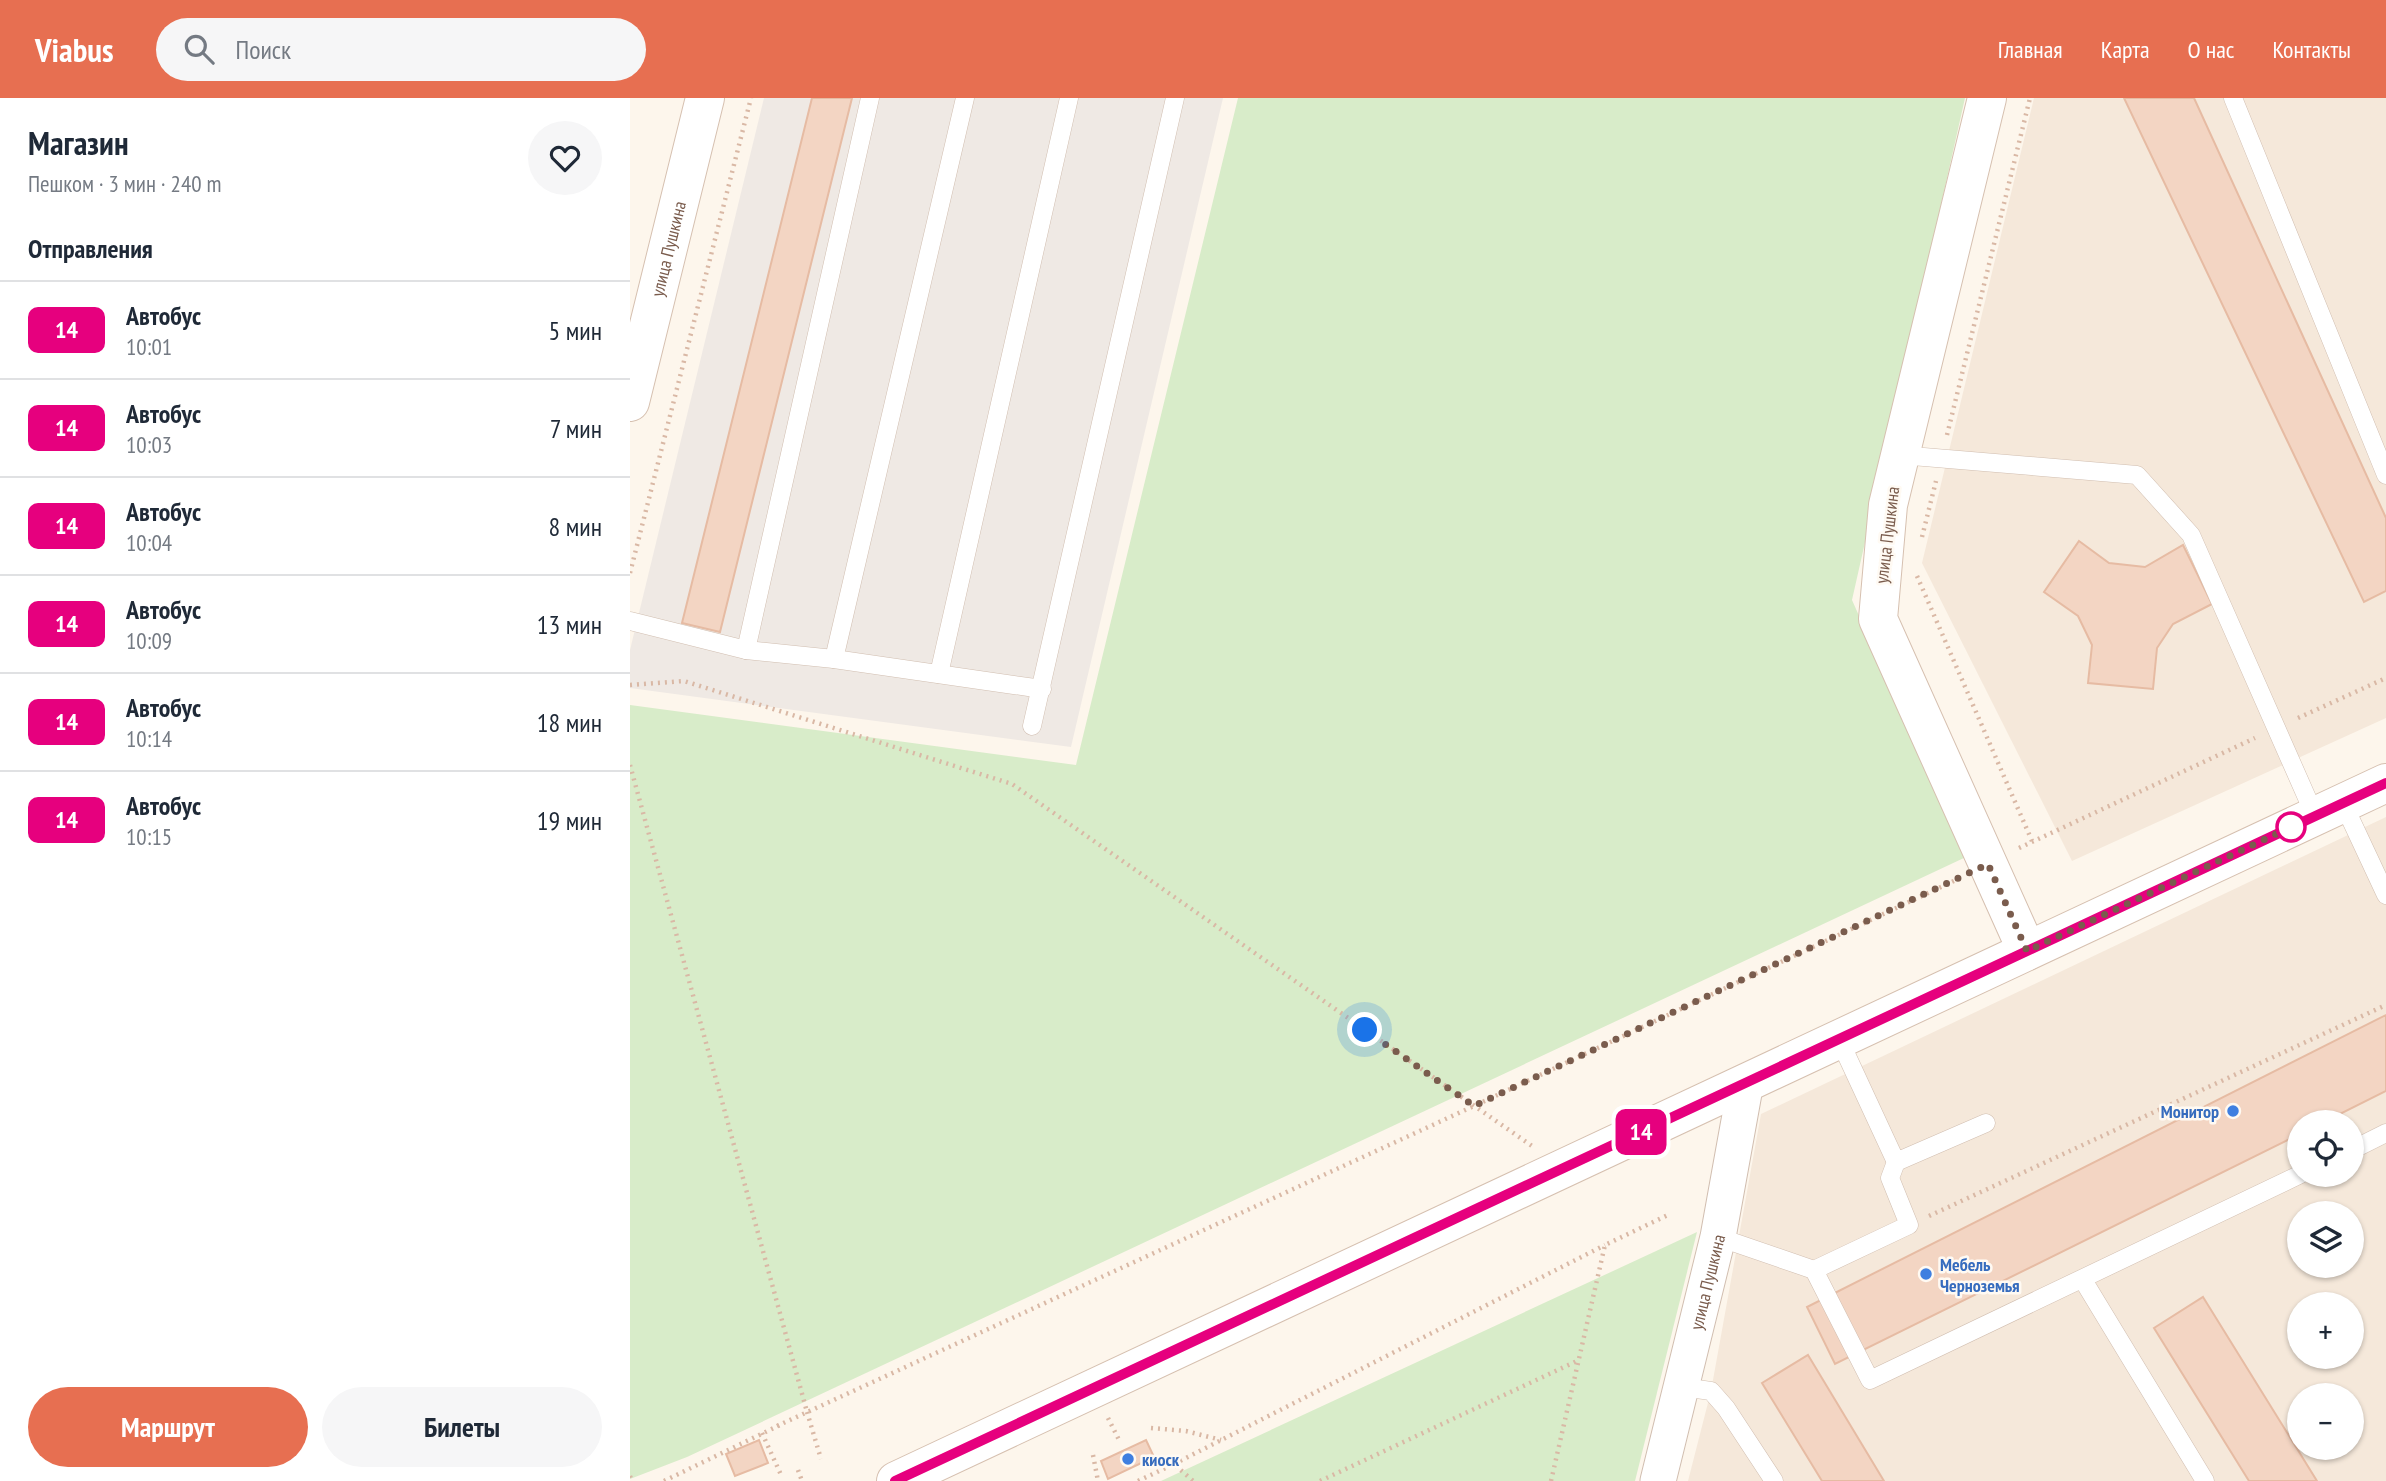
<!DOCTYPE html>
<html lang="ru">
<head>
<meta charset="utf-8">
<style>
  :root { --surface:#fff; --page:#f6f6f7; --text:#1f2937; --muted:#747a83; --line:#e0e1e3; --accent:#e76f51 }
  body { margin:0; font-family:"PT Sans Narrow",sans-serif; background:var(--page); color:var(--text); height:100vh; display:flex; flex-direction:column; font-size:26px; white-space:nowrap }
  * { box-sizing:border-box; margin:0 }
  p { font-size:23px; color:var(--muted) }
  .icon { flex:none; width:38px; height:38px; fill:none; stroke:currentColor; stroke-width:2; stroke-linecap:round; stroke-linejoin:round }
  .map { position:relative; flex:1; overflow:hidden }
  .details { display:flex; flex-direction:column; background:var(--surface); width:630px }
  .details>* { flex:none }
  .badge { padding:0 14px; border-radius:10px; font-size:24px; line-height:46px }
  .fabs { position:absolute; left:1657px; top:1012px; display:grid; gap:14px }
  .fabs a { display:grid; place-items:center; width:77px; height:77px; border-radius:50%; background:var(--surface); box-shadow:0 2px 5px #0004; font-size:35px }
  .you { position:absolute; width:35px; height:35px; margin:-18px; border:5px solid #fff; border-radius:50%; background:#1a73e8; box-shadow:0 0 0 10px #1a73e833 }
  .map>.badge { position:absolute; translate:-50% -50%; box-shadow:0 0 0 4px #fff }
  h2 { padding:0 28px; font-size:26px; line-height:63px }
  .round { display:grid; place-items:center; flex:none; width:74px; height:74px; border-radius:37px; background:var(--page) }
  .head { display:flex; align-items:center; justify-content:space-between; height:119px; padding:0 28px }
  h1 { font-size:33px; font-weight:800; line-height:52px }
  .button { display:flex; gap:14px; margin-top:auto; padding:14px 28px }
  .button a { flex:1; height:80px; border-radius:42px; background:var(--accent); color:#fff; font-size:28px; font-weight:800; line-height:80px; text-align:center }
  .button a+a { background:var(--page); color:var(--text) }
  ul { padding:0; list-style:none }
  li { display:flex; align-items:center; gap:21px; height:98px; padding:0 28px; border-top:2px solid var(--line) }
  li div { flex:1 }
  li b { display:block; font-size:26px }
  li em { font-style:normal }
  li .badge { min-width:77px; font-weight:700; text-align:center }
  header { display:flex; align-items:center; gap:42px; box-sizing:border-box; height:98px; padding:0 35px; background:var(--accent); color:#fff }
  header strong { font-size:33px }
  nav { display:flex; gap:38px; margin-inline-start:auto; font-size:24px }
  .search { width:490px; height:63px; background:var(--page); display:flex; align-items:center; gap:18px; box-sizing:border-box; padding:0 24px; border-radius:38px; color:var(--muted); font-size:26px }
  main { display:flex; flex:1; min-height:0 }
  .map>svg:first-child { display:block }
</style>
</head>
<body>
<header>
<strong>Viabus</strong>
<div class="search"><svg class="icon" aria-label="search" viewBox="0 0 24 24"><circle cx="10" cy="10" r="6"/><path d="M15 15l6 6"/></svg>Поиск</div>
<nav><a>Главная</a><a>Карта</a><a>О нас</a><a>Контакты</a></nav>
</header>
<main>
<section class="details">
<div class="head"><div><h1>Магазин</h1><p>Пешком · 3 мин · 240 m</p></div><a class="round"><svg class="icon" aria-label="heart" viewBox="0 0 24 24"><path d="M12 20l-8-8c-3-5 5-10 8-4 3-6 11-1 8 4z"/></svg></a></div>
<h2>Отправления</h2>
<ul>
<li><span class="badge" style="background:#e6007e;color:#fff">14</span><div><b>Автобус</b><p>10:01</p></div><em>5 мин</em></li>
<li><span class="badge" style="background:#e6007e;color:#fff">14</span><div><b>Автобус</b><p>10:03</p></div><em>7 мин</em></li>
<li><span class="badge" style="background:#e6007e;color:#fff">14</span><div><b>Автобус</b><p>10:04</p></div><em>8 мин</em></li>
<li><span class="badge" style="background:#e6007e;color:#fff">14</span><div><b>Автобус</b><p>10:09</p></div><em>13 мин</em></li>
<li><span class="badge" style="background:#e6007e;color:#fff">14</span><div><b>Автобус</b><p>10:14</p></div><em>18 мин</em></li>
<li><span class="badge" style="background:#e6007e;color:#fff">14</span><div><b>Автобус</b><p>10:15</p></div><em>19 мин</em></li>
</ul>
<div class="button"><a>Маршрут</a><a>Билеты</a></div>
</section>
<div class="map">
<svg width="1756" height="1383" viewBox="0 0 1756 1383">
  <rect width="100%" height="100%" fill="#fdf6ec"/>
  <g fill="#f5e8da" fill-rule="evenodd">
    <polygon points="1404,0 1756,0 1756,620 1442,763 1292,465"/>
    <path d="M1756 719V1383H1058L1081 1293 1131 1016ZM1670 1024H1722V1076H1670ZM1670 1115H1722V1167H1670ZM1670 1206H1722V1258H1670ZM1670 1297H1722V1349H1670Z"/>
  </g>
  <polygon fill="#efe9e4" points="134,0 593,0 441,649 0,590 0,552"/>
  <g fill="#d8ecc9">
    <polygon points="608,0 1335,0 1222,502 1336,759 57,1359 0,1381 0,607 446,667"/>
    <polygon points="1067,1134 1005,1383 531,1383"/>
  </g>
  <g fill="#f3d5c3" stroke="#e6bba3" stroke-width="2">
    <polygon points="182,0 222,0 90,534 52,525"/>
    <polygon points="1494,0 1564,0 1756,420 1756,493 1734,504"/>
    <polygon points="1449,443 1479,465 1515,469 1553,447 1582,506 1543,526 1527,550 1523,591 1458,585 1462,547 1448,518 1414,494"/>
    <polygon points="1756,917 1756,993 1694,1024 1670,1024 1670,1036 1205,1266 1177,1209"/>
    <polygon points="1573,1199 1687,1383 1619,1383 1524,1230"/>
    <polygon points="1178,1257 1254,1383 1192,1383 1132,1285"/>
    <polygon points="129,1342 138,1365 105,1378 96,1356"/>
    <polygon points="516,1342 524,1359 478,1381 471,1363"/>
  </g>
  <g fill="none" stroke-linecap="round" stroke-linejoin="round">
    <defs>
      <g id="lane">
        <polyline points="1603,0 1756,377"/>
        <polyline points="1270,357 1507,377 1561,437 1685,718"/>
        <polyline points="0,523 116,552 204,561 412,591"/>
        <polyline points="116,552 240,0"/>
        <polyline points="204,561 335,0"/>
        <polyline points="309,576 439,0"/>
        <polyline points="402,628 545,0"/>
        <polyline points="1713,705 1756,797"/>
        <polyline points="1209,941 1266,1064 1356,1025"/>
        <polyline points="1722,1052 1756,1035"/>
        <polyline points="1088,1139 1184,1172 1240,1282 1671,1076"/>
        <polyline points="1184,1172 1279,1127 1260,1080 1266,1064"/>
        <polyline points="1453,1182 1575,1383"/>
        <polyline points="1052,1289 1081,1293 1096,1310 1144,1383"/>
      </g>
      <g id="street">
        <path id="s1" d="M1028 1383 1088 1139 1116 984"/>
      </g>
      <g id="secondary">
        <polyline points="1357,0 1258,407 1248,521 1397,853"/>
        <path id="s2" d="M0 304 75 0"/>
        <polyline points="266,1383 1756,685"/>
      </g>
    </defs>
    <use href="#lane" stroke="#d1beb0" stroke-width="19"/>
    <use href="#street" stroke="#d1beb0" stroke-width="37"/>
    <use href="#secondary" stroke="#d6c0b0" stroke-width="40"/>
    <g stroke="#d9b8a5" stroke-width="4.5" stroke-dasharray="2 5" stroke-linecap="butt">
      <polyline points="1317,337 1400,0"/>
      <polyline points="1292,439 1306,383"/>
      <polyline points="0,475 121,0"/>
      <polyline points="1287,478 1402,743"/>
      <polyline points="0,587 54,583 382,686 902,1048"/>
      <polyline points="1668,620 1756,580"/>
      <polyline points="0,667 177,1314"/>
      <polyline points="1389,750 1625,640"/>
      <polyline points="1299,1118 1756,907"/>
      <polyline points="177,1314 191,1361"/>
      <polyline points="478,1320 490,1344"/>
      <polyline points="147,1328 844,1008 1328,781"/>
      <polyline points="521,1330 556,1333 591,1342"/>
      <polyline points="132,1335 152,1379"/>
      <polyline points="463,1357 468,1383"/>
      <polyline points="544,1366 975,1147"/>
      <polyline points="168,1372 172,1383"/>
      <polyline points="0,1378 2,1383"/>
      <polyline points="34,1383 150,1327"/>
      <polyline points="508,1383 544,1366 563,1383"/>
      <polyline points="690,1383 947,1263"/>
      <polyline points="921,1383 975,1147 1040,1116"/>
    </g>
    <use href="#lane" stroke="#fff" stroke-width="18"/>
    <use href="#street" stroke="#fff" stroke-width="35"/>
    <use href="#secondary" stroke="#fff" stroke-width="38"/>
  </g>
  <g fill="none" stroke-linecap="round" stroke-linejoin="round">
    <defs>
      <polyline id="line" points="265,1383 1756,685"/>
    </defs>
    <use href="#line" stroke="#fff" stroke-width="16"/>
    <use href="#line" stroke="#e6007e" stroke-width="10"/>
    <polyline stroke="#7a5c4d" stroke-width="7" stroke-dasharray="0 12.6" points="735,932 844,1008 1358,766 1397,853 1661,729"/>
  </g>
  <circle fill="#fff" stroke="#e6007e" stroke-width="3.5" cx="1661" cy="729" r="14"/>
  <g fill="#3f7fe0" stroke="#fffaf3" stroke-width="2.5">
    <circle cx="1603" cy="1013" r="7"/>
    <circle cx="1296" cy="1176" r="7"/>
    <circle cx="498" cy="1361" r="7"/>
  </g>
  <g text-anchor="middle" dominant-baseline="central" stroke-width="5" stroke-linejoin="round" paint-order="stroke">
    <g font-size="18" fill="#7a5c4d" stroke="#fffaf3">
      <text stroke="none"><textPath href="#s2" startOffset="158">улица Пушкина</textPath></text>
      <text transform="translate(1257 437) rotate(-83)">улица Пушкина</text>
      <text stroke="none"><textPath href="#s1" startOffset="205">улица Пушкина</textPath></text>
    </g>
    <g font-size="18" font-weight="bold" fill="#366cbe" stroke="#fffaf3" text-anchor="start">
      <text x="1589" y="1013" text-anchor="end">Монитор</text>
      <text x="1310" y="1166">Мебель<tspan x="1310" dy="21">Черноземья</tspan></text>
      <text x="512" y="1361">киоск</text>
    </g>
  </g>
</svg>
<div class="fabs">
<a><svg class="icon" aria-label="locate" viewBox="0 0 24 24"><circle cx="12" cy="12" r="6"/><path d="M12 2v4M12 18v4M2 12h4M18 12h4"/></svg></a>
<a><svg class="icon" aria-label="layers" viewBox="0 0 24 24"><path d="M12 4l9 5-9 5-9-5zM3 14l9 5 9-5"/></svg></a>
<a>+</a>
<a>−</a>
</div>
<div class="you" style="left:735px;top:932px"></div>
<b class="badge" style="left:1011px;top:1034px;background:#e6007e;color:#fff">14</b>
</div>
</main>
</body>
</html>
